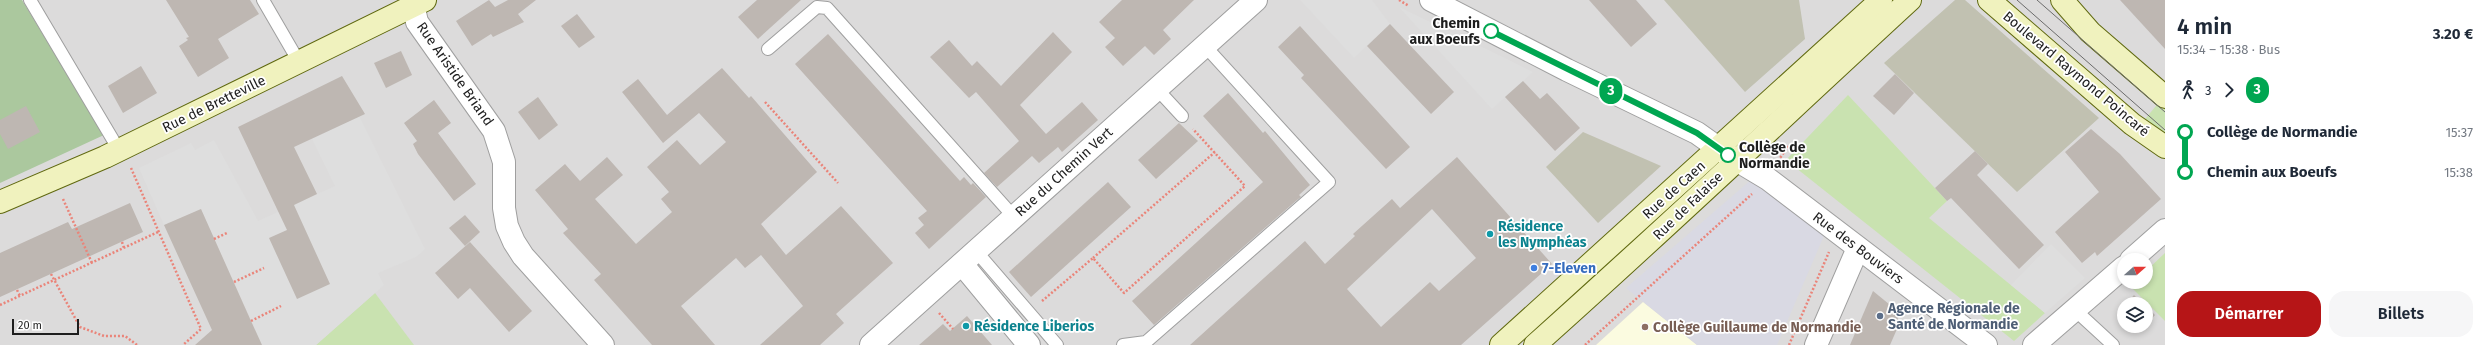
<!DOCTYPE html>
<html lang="fr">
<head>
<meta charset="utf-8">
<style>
  :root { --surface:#fff; --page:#f6f6f7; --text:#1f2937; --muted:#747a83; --accent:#b61517 }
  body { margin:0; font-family:"Fira Sans",sans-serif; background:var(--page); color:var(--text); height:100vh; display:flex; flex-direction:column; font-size:15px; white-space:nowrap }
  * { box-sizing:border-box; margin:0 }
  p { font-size:13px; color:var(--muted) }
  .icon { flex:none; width:22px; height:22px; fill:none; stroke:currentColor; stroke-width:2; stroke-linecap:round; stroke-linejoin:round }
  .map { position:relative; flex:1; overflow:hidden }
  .sheet { display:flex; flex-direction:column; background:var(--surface); width:320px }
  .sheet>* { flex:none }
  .badge { padding:0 8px; border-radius:13px; font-size:14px; line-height:26px }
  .needle { width:26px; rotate:69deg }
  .buttons { position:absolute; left:2117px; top:253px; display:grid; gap:8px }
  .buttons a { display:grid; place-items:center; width:36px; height:36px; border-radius:50%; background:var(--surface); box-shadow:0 2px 6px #0003; font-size:20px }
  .scale { position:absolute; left:12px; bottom:10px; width:67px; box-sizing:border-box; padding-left:4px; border:2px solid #1e1e1e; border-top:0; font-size:11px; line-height:14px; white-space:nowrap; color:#1e1e1e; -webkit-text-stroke:3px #fff; paint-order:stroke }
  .map>.badge { position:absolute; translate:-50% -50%; box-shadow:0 0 0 2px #fff }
  .legs { display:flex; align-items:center; gap:6px; height:44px; padding:0 12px; font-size:13px }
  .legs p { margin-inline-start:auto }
  .overview { display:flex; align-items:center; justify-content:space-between; height:68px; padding:0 12px }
  h1 { font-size:22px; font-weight:600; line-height:30px }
  .primary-button { display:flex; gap:8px; margin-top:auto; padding:8px 12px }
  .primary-button a { flex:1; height:46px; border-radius:16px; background:var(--accent); color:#fff; font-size:16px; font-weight:600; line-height:46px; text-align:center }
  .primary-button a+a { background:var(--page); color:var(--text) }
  ul { padding:0 12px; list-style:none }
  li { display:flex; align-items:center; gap:14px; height:40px; font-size:15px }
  li i { display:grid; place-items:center; width:6px; height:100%; margin:0 5px; background:currentColor }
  li i::after { content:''; width:10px; height:10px; margin:-5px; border:3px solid; border-radius:50%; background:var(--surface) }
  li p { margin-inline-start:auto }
  li:first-child i { background:linear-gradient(#0000 50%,currentColor 0) }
  li:last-child i { background:linear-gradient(currentColor 50%,#0000 0) }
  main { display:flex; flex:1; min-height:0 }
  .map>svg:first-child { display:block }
</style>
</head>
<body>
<main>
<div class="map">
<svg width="2165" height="345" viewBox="0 0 2165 345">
  <rect width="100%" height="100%" fill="#eeebe5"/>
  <path fill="#dcdbdb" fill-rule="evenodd" d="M0 0H2165V345H0ZM2124 260H2146V282H2124ZM2124 304H2146V326H2124Z"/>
  <polygon fill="#fbfbe0" points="1643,302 1697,345 1596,345"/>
  <g fill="#c1c1b1">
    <polygon points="1664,0 1799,0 1805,39 1745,92"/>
    <polygon points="1955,0 1965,0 2099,118 2017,192 1884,63"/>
    <polygon points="1583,132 1661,166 1598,223 1546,167"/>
  </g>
  <g fill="#c9e2b0">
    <polygon points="1848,95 1947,201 1929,218 2045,313 2014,341 1786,160"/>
    <polygon points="2161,100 2165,104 2165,141 2140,125"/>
    <polygon points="2165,253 2165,321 2130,286 2134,282 2146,282 2146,271"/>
    <polygon points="375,293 414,345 316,345"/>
  </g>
  <polygon fill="#abc89e" points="0,0 22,0 104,135 0,183"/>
  <g fill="#dedede">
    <polygon points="1300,0 1372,0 1390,24 1354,58"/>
    <polygon points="1399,7 1513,62 1533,72 1492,109"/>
    <polygon points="359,116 425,249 416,257 378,273 384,285 316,345 256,345 260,340 201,209 164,225 139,168 191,143 195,150 214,140 258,221 335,186 312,139"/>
    <polygon points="2051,244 2085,278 2045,313 2011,285"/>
  </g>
  <polygon fill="#d9d9e3" points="1752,179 1826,231 1777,345 1697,345 1626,288"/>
  <g fill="#beb7b2" fill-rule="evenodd">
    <polygon points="166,0 250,0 259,14 218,39 229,58 198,77 179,46 188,40 186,38 189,37"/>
    <polygon points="489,0 495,7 508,0 536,0 518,14 524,22 493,37 491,34 472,46 456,21"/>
    <polygon points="757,0 801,0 758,39 738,17"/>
    <polygon points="1122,0 1194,0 1163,30 1171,39 1154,55 1145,46 1123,66 1105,47 1115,38 1099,22"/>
    <polygon points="1589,0 1636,0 1657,24 1631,47"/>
    <polygon points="2120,0 2165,0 2165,49"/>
    <polygon points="577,14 595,37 579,48 561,26"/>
    <polygon points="1390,24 1454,92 1431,114 1367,46"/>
    <polygon points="1300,26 1410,147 1386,169 1301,78 1304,75 1278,47"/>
    <polygon points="1053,32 1072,52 1020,105 1046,134 1082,102 1098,120 1062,152 1058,147 1039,163 1032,156 997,187 984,173 1019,141 976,92 969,98 930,57 949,40 972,66 977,61 1001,86"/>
    <polygon points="828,34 960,181 964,177 971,185 973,183 986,197 929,249 915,233 924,225 918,218 927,211 795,64"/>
    <polygon points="401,51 412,75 386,88 374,63"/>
    <polygon points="141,66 157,93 123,113 108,86"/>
    <polygon points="722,68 749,98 751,96 817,172 761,224 786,255 841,206 893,263 836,314 844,323 820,345 760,345 803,306 761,255 745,268 736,258 681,306 715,345 652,345 594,280 601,274 563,233 568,229 535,190 565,164 580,181 607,157 623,175 595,199 636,244 672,212 661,199 669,192 647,167 677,140 700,165 726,142 699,113 663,143 622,92 638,79 667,115"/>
    <polygon points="1895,74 1914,93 1894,115 1873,96"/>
    <polygon points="342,76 365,114 294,147 317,194 294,205 330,284 297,299 269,238 287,230 238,127"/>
    <polygon points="1523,81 1540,99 1547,93 1580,128 1555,151 1505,97"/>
    <polygon points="1228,93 1263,133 1265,131 1310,185 1299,195 1301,197 1297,200 1154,325 1132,301 1263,182 1203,116"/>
    <polygon points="538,97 558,125 539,140 518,112"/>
    <polygon points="434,100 451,123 438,133 476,184 454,201 418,154 413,144 417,141 404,123"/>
    <polygon points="26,106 40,132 8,149 0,134 0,120"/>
    <polygon points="1179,123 1198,141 1156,179 1138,160"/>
    <polygon points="2091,129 2120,154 2161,199 2097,256 2095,252 2082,263 2055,232 2099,192 2065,152"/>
    <polygon points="1975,151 1988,164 1977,175 2044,245 2019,269 1951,198 1947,201 1935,188"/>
    <path d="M1457 157 1552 264 1461 345H1190L1305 241 1325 264 1355 236 1353 234 1392 199 1400 208ZM1432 209 1476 258 1439 291 1430 282 1381 327 1347 289Z"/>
    <polygon points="1108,182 1131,207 1031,297 1009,272"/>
    <polygon points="130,203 143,232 0,297 0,253 68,222 72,229"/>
    <polygon points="201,209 251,321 262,345 195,345 212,330 164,225"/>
    <polygon points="465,215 480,232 465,246 449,228"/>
    <polygon points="470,242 532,311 509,332 470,288 458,299 435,273"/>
    <polygon points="1873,291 1895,309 1898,319 1897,329 1890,345 1850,345"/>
    <polygon points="2134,295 2143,304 2126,304"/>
    <polygon points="2146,306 2155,315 2146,325"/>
    <polygon points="967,316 992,345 919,345 943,324 950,331"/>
  </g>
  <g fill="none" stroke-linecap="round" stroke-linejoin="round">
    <defs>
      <g id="service">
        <polyline points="30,0 119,150"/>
        <polyline points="263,0 299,62"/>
        <polyline points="768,49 817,7 827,8 1014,217"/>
        <polyline points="1157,89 1182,116"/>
        <polyline points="976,251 1057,345"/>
        <polyline points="2075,310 2113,345"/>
        <polyline points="1123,345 1146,342 1329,182 1205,46"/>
      </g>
      <g id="minor">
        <polyline points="412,0 417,22 494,131 504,162 504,208 507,226 514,242 523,256 603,345"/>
        <polyline points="1728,155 1768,179 1986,345"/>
        <polyline points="2131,260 2165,230"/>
        <polyline points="962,264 1029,345"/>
        <polyline points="1816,345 1858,248"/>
        <polyline points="2034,345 2124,267"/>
      </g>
      <g id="tertiary">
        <polyline points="1431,0 1567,70 1697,133 1728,155"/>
        <polyline points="871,345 1256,0"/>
      </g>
      <g id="secondary">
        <polyline points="1989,0 2132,124 2165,147"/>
        <polyline points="2062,0 2090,32 2165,97"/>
        <polyline points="0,202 105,157 425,0"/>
        <polyline points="1501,345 1881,0"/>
        <path d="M1535 345C1662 232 1785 115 1910 0"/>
      </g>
    </defs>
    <use href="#service" stroke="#9f9f9f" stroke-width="14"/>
    <use href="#minor" stroke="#9f9f9f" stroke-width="24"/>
    <use href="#tertiary" stroke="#9f9f9f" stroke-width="24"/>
    <use href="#secondary" stroke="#606910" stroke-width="24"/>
    <g stroke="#ea8479" stroke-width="2.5" stroke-dasharray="2 2" stroke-linecap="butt">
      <polyline points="1399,0 1409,6"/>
      <polyline points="765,102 838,183"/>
      <polyline points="1778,161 1789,145"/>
      <polyline points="131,168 201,329 183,345"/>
      <polyline points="63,199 92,263"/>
      <polyline points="214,239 227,233"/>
      <polyline points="122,242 124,248"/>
      <polyline points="1093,258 1215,152"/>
      <polyline points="51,274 80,327 104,336 125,336 137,345"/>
      <polyline points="234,282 264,268"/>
      <polyline points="17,290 20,296"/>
      <polyline points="1042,301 1093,258 1124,293 1245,186 1193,129"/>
      <polyline points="0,305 158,232"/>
      <polyline points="939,313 953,329"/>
      <polyline points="251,321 281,306"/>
      <polyline points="1585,345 1752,194"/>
      <polyline points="1789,345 1829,252"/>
    </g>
    <use href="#service" stroke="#fff" stroke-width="12"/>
    <use href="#minor" stroke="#fff" stroke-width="22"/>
    <use href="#tertiary" stroke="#fff" stroke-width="22"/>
    <use href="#secondary" stroke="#f0f2be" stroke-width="22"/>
    <g stroke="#6c6c6c" stroke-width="1">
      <polyline points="2017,0 2165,130"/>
      <polyline points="2037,0 2165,112"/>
    </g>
  </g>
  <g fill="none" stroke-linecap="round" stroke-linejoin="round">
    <defs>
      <polyline id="line-1" points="1491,31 1697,133 1728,155"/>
    </defs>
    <use href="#line-1" stroke="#fff" stroke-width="9"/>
    <use href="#line-1" stroke="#00a651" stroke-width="6"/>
  </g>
  <g fill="#fff" stroke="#00a651" stroke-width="2">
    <circle cx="1491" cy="31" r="7"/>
    <circle cx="1728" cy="155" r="7"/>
  </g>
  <g fill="#0f9aa8" stroke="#fff" stroke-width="1.5">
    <circle cx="1490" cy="234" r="4"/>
    <circle cx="966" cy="326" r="4"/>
  </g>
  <circle fill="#3f7fe0" stroke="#fff" stroke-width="1.5" cx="1534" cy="268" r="4"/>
  <circle fill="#5c6f8a" stroke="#fff" stroke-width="1.5" cx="1880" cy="316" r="4"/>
  <circle fill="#8d6e63" stroke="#fff" stroke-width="1.5" cx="1645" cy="327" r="4"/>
  <g text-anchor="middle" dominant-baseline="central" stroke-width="3.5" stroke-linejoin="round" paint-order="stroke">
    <g font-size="14" font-weight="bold" fill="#1e1e1e" stroke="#fff" text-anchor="end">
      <text x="1480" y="23">Chemin<tspan x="1480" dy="16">aux Boeufs</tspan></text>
      <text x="1739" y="147" text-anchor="start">Collège de<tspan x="1739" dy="16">Normandie</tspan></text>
    </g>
    <g font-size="14" fill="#1e1e1e" stroke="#fff">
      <text transform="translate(455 74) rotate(55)">Rue Aristide Briand</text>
      <text transform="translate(2076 74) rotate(40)">Boulevard Raymond Poincaré</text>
      <text transform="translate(214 104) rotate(-26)">Rue de Bretteville</text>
      <text transform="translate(1064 172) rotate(-42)">Rue du Chemin Vert</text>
      <text transform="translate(1674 190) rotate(-42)">Rue de Caen</text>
      <text transform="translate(1688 206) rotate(-44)">Rue de Falaise</text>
      <text transform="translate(1858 248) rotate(37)">Rue des Bouviers</text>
    </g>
    <g font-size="14" font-weight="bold" fill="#0d838f" stroke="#fff" text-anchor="start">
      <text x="1498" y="226">Résidence<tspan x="1498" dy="16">les Nymphéas</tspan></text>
      <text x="974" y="326">Résidence Liberios</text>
    </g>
    <g font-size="14" font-weight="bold" fill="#366cbe" stroke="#fff" text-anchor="start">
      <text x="1542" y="268">7-Eleven</text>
    </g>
    <g font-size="14" font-weight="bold" fill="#4e5e75" stroke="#fff" text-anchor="start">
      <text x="1888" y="308">Agence Régionale de<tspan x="1888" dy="16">Santé de Normandie</tspan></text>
    </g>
    <g font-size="14" font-weight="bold" fill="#785e54" stroke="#fff" text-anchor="start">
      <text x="1653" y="327">Collège Guillaume de Normandie</text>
    </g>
  </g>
</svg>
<div class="buttons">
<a><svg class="needle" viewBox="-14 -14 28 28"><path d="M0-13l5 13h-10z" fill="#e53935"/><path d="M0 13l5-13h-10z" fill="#747a83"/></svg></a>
<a><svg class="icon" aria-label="layers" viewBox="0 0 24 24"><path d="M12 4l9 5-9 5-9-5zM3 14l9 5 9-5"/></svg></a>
</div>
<div class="scale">20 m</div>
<b class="badge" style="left:1611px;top:91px;background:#00a651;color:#fff">3</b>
</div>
<section class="sheet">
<div class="overview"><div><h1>4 min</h1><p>15:34 – 15:38 · Bus</p></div><b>3.20 €</b></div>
<div class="legs"><svg class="icon" aria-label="walk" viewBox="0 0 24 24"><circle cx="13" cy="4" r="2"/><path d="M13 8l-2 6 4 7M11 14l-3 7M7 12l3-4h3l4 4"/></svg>3<svg class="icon" aria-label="forward" viewBox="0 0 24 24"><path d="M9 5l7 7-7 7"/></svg><b class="badge" style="background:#00a651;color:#fff">3</b></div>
<ul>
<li><i style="color:#00a651"></i><b>Collège de Normandie</b><p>15:37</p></li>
<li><i style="color:#00a651"></i><b>Chemin aux Boeufs</b><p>15:38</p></li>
</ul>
<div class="primary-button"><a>Démarrer</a><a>Billets</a></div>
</section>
</main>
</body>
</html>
